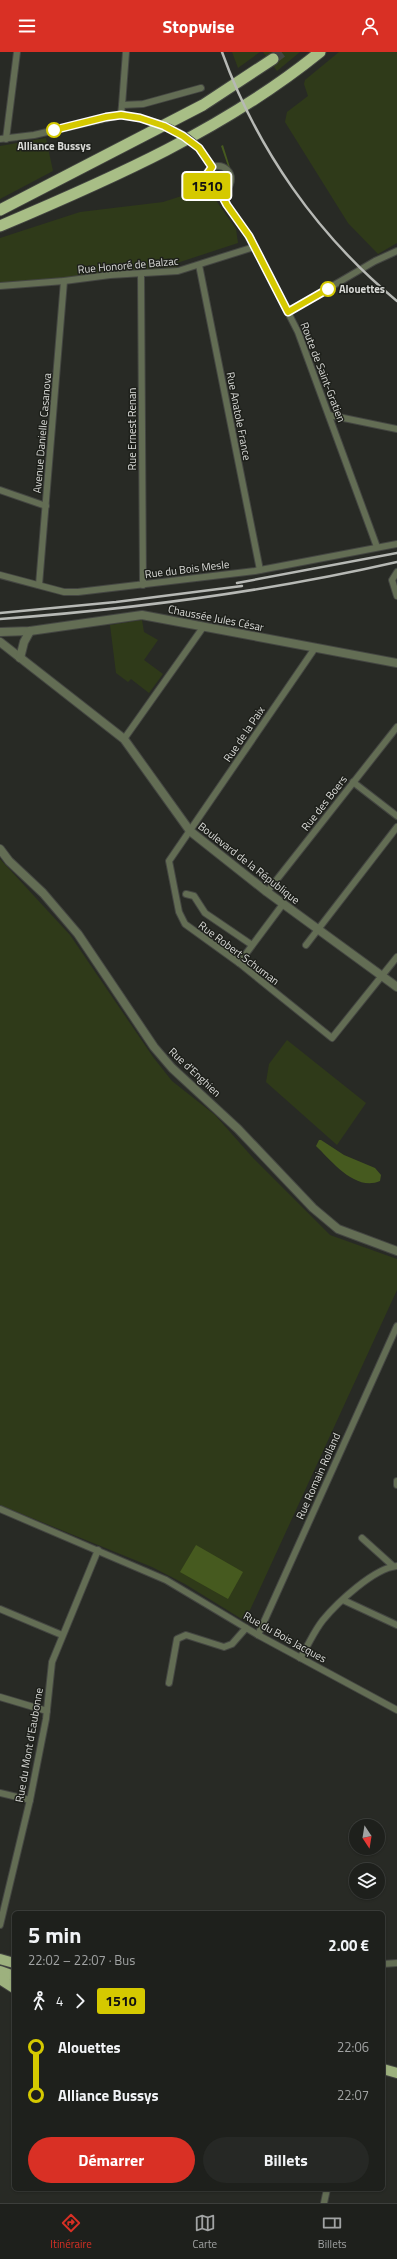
<!DOCTYPE html>
<html lang="fr">
<head>
<meta charset="utf-8">
<style>
  :root { --surface:#1e201c; --page:#262825; --text:#f1f3f6; --muted:#a1a3a3; --line:#3c3e3b; --accent:#d93025 }
  body { margin:0; font-family:"Titillium Web",sans-serif; background:var(--page); color:var(--text); height:100vh; display:flex; flex-direction:column; font-size:15px; white-space:nowrap }
  * { box-sizing:border-box; margin:0 }
  p { font-size:13px; color:var(--muted) }
  .icon { flex:none; width:22px; height:22px; fill:none; stroke:currentColor; stroke-width:2; stroke-linecap:round; stroke-linejoin:round }
  .map { position:relative; flex:1; overflow:hidden }
  .side { position:absolute; left:12px; top:1859px; width:373px; height:280px; display:flex; flex-direction:column; background:var(--surface); border-radius:6px; box-shadow:0 1px 3px #0004,0 0 0 1px var(--line) }
  .side>* { flex:none }
  .badge { padding:0 8px; border-radius:3px; font-size:14px; line-height:26px }
  .needle { width:26px; rotate:168deg }
  .buttons { position:absolute; left:349px; top:1767px; display:grid; gap:8px }
  .buttons a { display:grid; place-items:center; width:36px; height:36px; border-radius:50%; background:var(--surface); box-shadow:0 1px 3px #0004,0 0 0 1px var(--line); font-size:20px }
  .map>.badge { position:absolute; translate:-50% -50%; box-shadow:0 0 0 2px #fff }
  .legs { display:flex; align-items:center; gap:6px; height:44px; padding:0 16px; font-size:13px }
  .legs p { margin-inline-start:auto }
  .headline { display:flex; align-items:center; justify-content:space-between; height:68px; padding:0 16px }
  h1 { font-size:22px; font-weight:700; line-height:30px }
  .button { display:flex; gap:8px; margin-top:auto; padding:8px 16px }
  .button a { flex:1; height:46px; border-radius:24px; background:var(--accent); color:#fff; font-size:16px; font-weight:700; line-height:46px; text-align:center }
  .button a+a { background:var(--page); color:var(--text) }
  ul { padding:0 16px; list-style:none }
  li { display:flex; align-items:center; gap:14px; height:48px; font-size:15px }
  li i { display:grid; place-items:center; width:6px; height:100%; margin:0 5px; background:currentColor }
  li i::after { content:''; width:10px; height:10px; margin:-5px; border:3px solid; border-radius:50%; background:var(--surface) }
  li p { margin-inline-start:auto }
  li:first-child i { background:linear-gradient(#0000 50%,currentColor 0) }
  li:last-child i { background:linear-gradient(currentColor 50%,#0000 0) }
  header { display:flex; justify-content:space-between; align-items:center; height:52px; padding:0 16px; background:var(--accent); color:#fff; font-size:18px; font-weight:700 }
  .tab-bar { display:flex; justify-content:space-around; align-items:center; height:56px; border-top:1px solid var(--line); background:var(--surface); font-size:11px; color:var(--muted) }
  .tab-bar a { display:grid; justify-items:center; gap:2px }
  .tab-bar .current { color:var(--accent) }
  .map>svg:first-child { display:block }
</style>
</head>
<body>
<header><svg class="icon" aria-label="menu" viewBox="0 0 24 24"><path d="M4 6h16M4 12h16M4 18h16"/></svg>Stopwise<svg class="icon" aria-label="person" viewBox="0 0 24 24"><circle cx="12" cy="8" r="4"/><path d="M4 21q1-7 8-7t8 7"/></svg></header>
<div class="map">
<svg width="397" height="2151" viewBox="0 0 397 2151">
  <rect width="100%" height="100%" fill="#282a25"/>
  <g fill="#2f3a19">
    <polygon points="232,0 260,0 238,16"/>
    <polygon points="263,0 300,0 277,19"/>
    <polygon points="339,0 397,0 397,191 378,202 348,171 285,70 287,60 308,44 304,32 305,28"/>
    <polygon points="46,86 53,119 0,147 0,94"/>
    <polygon points="204,140 215,147 236,177 238,191 177,211 178,217 0,231 0,186 80,160 163,150 191,141"/>
    <polygon points="142,568 144,580 158,588 144,608 163,622 149,641 131,627 128,630 116,621 110,573"/>
    <polygon points="0,807 70,883 153,1005 172,1029 215,1063 254,1107 330,1183 397,1207 397,1238 245,1569 185,1532 152,1515 0,1453"/>
    <polygon points="287,988 366,1051 337,1093 266,1030 269,1012"/>
  </g>
  <g fill="#465a1f">
    <polygon points="223,93 232,122 231,131 230,120 221,94"/>
    <path d="M319 1088H321L344 1103 375 1116 381 1123 380 1129C355 1140 331 1108 316 1094Z"/>
    <polygon points="196,1493 243,1520 228,1547 180,1520"/>
  </g>
  <g fill="none" stroke-linecap="round" stroke-linejoin="round">
    <polyline stroke="#434540" stroke-width="11" stroke-dasharray="11 5.5" stroke-linecap="butt" points="273,7 282,0"/>
    <defs>
      <g id="minor">
        <polyline points="122,53 126,0"/>
        <polyline points="0,87 34,83 121,63 122,53 143,52 201,36"/>
        <polyline points="6,87 17,0"/>
        <circle cx="218" cy="127" r="13"/>
        <polyline points="220,140 227,153 249,184 298,280 377,495"/>
        <polyline points="199,213 260,518"/>
        <polyline points="141,222 143,533"/>
        <polyline points="0,234 64,229 110,223 178,219 254,195"/>
        <polyline points="288,260 375,209 397,199"/>
        <polyline points="329,363 397,377"/>
        <polyline points="0,438 46,454"/>
        <polyline points="397,520 392,528 397,544"/>
        <polyline points="0,523 64,540 78,540 255,519 397,492"/>
        <polyline points="39,533 64,229"/>
        <polyline points="315,596 169,809 179,860 185,872 239,911 332,986 397,905"/>
        <polyline points="124,687 204,574"/>
        <polyline points="353,730 397,764"/>
        <polyline points="267,840 397,675"/>
        <polyline points="186,842 194,844 205,861 252,893"/>
        <polyline points="306,893 397,775"/>
        <polyline points="239,911 283,852"/>
        <polyline points="397,1429 397,1433"/>
        <polyline points="0,1457 166,1528 258,1583 397,1658"/>
        <polyline points="362,1486 393,1514"/>
        <polyline points="343,1548 397,1573"/>
        <polyline points="0,1557 62,1583"/>
        <polyline points="258,1583 397,1274"/>
        <path d="M300 1606C308 1594 314 1579 323 1568 337 1551 374 1516 397 1514"/>
        <polyline points="169,1631 177,1587 186,1583 224,1595 232,1592 246,1576"/>
        <polyline points="0,1645 47,1659"/>
        <polyline points="0,1741 30,1748"/>
        <polyline points="0,1873 30,1748 46,1667 52,1610 98,1498"/>
        <polyline points="383,1912 397,1911"/>
        <polyline points="324,2151 327,2137"/>
      </g>
      <g id="tertiary">
        <polyline points="0,580 30,579 142,563 397,611"/>
        <polyline points="0,590 124,687 190,779 267,840 397,935"/>
        <polyline points="20,606 24,590 30,579"/>
        <polyline points="0,797 9,809 43,841 78,882 154,995 172,1016 238,1077 313,1156 338,1177 397,1199"/>
      </g>
      <g id="primary">
        <polyline points="0,1907 14,1911"/>
        <polyline points="0,1919 14,1924"/>
        <polyline points="0,1927 14,1936"/>
        <polyline points="383,2017 397,2021"/>
      </g>
      <g id="trunk">
        <polyline points="0,158 203,53 273,7"/>
        <path d="M0 174C111 127 225 77 320 0"/>
      </g>
    </defs>
    <use href="#minor" stroke="#444642" stroke-width="8"/>
    <use href="#tertiary" stroke="#444642" stroke-width="10"/>
    <use href="#primary" stroke="#444642" stroke-width="12"/>
    <use href="#trunk" stroke="#444642" stroke-width="13"/>
    <use href="#minor" stroke="#636d54" stroke-width="6"/>
    <use href="#tertiary" stroke="#636d54" stroke-width="8"/>
    <use href="#primary" stroke="#9db17e" stroke-width="10"/>
    <use href="#trunk" stroke="#a8be86" stroke-width="11"/>
    <g stroke="#b7b9b5" stroke-width="2.5">
      <path d="M222 0C257 97 317 183 397 249"/>
      <polyline points="237,531 397,501"/>
      <polyline points="0,561 116,550 242,534"/>
      <path d="M0 567C134 557 266 540 397 510"/>
    </g>
    <defs>
      <path id="minor-bridge" d="M121 63C148 67 182 76 200 97 204 102 208 109 212 115"/>
    </defs>
    <use href="#minor-bridge" stroke="#444642" stroke-width="8" stroke-linecap="butt"/>
    <use href="#minor-bridge" stroke="#636d54" stroke-width="6"/>
  </g>
  <g fill="none" stroke-linecap="round" stroke-linejoin="round">
    <defs>
      <path id="line-1" d="M54 78 106 65 121 63 140 66 164 74 183 84 199 96 212 115 205 125C205 134 211 140 220 140L227 153 249 184 288 260 328 237"/>
    </defs>
    <use href="#line-1" stroke="#fff" stroke-width="9"/>
    <use href="#line-1" stroke="#d5c900" stroke-width="6"/>
  </g>
  <g fill="#fff" stroke="#d5c900" stroke-width="2">
    <circle cx="54" cy="78" r="7"/>
    <circle cx="328" cy="237" r="7"/>
  </g>
  <g text-anchor="middle" dominant-baseline="central" stroke-width="3" stroke-linejoin="round" paint-order="stroke">
    <g font-size="11" font-weight="bold" fill="#dadbd8" stroke="#1e201b">
      <text x="54" y="94">Alliance Bussys</text>
      <text x="339" y="237" text-anchor="start">Alouettes</text>
    </g>
    <g font-size="11" fill="#dadbd8" stroke="#1e201b">
      <text transform="translate(128 213) rotate(-5)">Rue Honoré de Balzac</text>
      <text transform="translate(323 320) rotate(69)">Route de Saint-Gratien</text>
      <text transform="translate(239 364) rotate(79)">Rue Anatole France</text>
      <text transform="translate(132 377) rotate(-90)">Rue Ernest Renan</text>
      <text transform="translate(42 381) rotate(-85)">Avenue Danielle Casanova</text>
      <text transform="translate(187 517) rotate(-7)">Rue du Bois Mesle</text>
      <text transform="translate(216 566) rotate(11)">Chaussée Jules César</text>
      <text transform="translate(244 682) rotate(-56)">Rue de la Paix</text>
      <text transform="translate(324 751) rotate(-52)">Rue des Boers</text>
      <text transform="translate(249 811) rotate(38)">Boulevard de la République</text>
      <text transform="translate(239 901) rotate(37)">Rue Robert Schuman</text>
      <text transform="translate(195 1020) rotate(43)">Rue d'Enghien</text>
      <text transform="translate(318 1424) rotate(-66)">Rue Romain Rolland</text>
      <text transform="translate(285 1585) rotate(29)">Rue du Bois Jacques</text>
      <text transform="translate(29 1693) rotate(-80)">Rue du Mont d'Eaubonne</text>
    </g>
  </g>
</svg>
<div class="buttons">
<a><svg class="needle" viewBox="-14 -14 28 28"><path d="M0-13l5 13h-10z" fill="#e53935"/><path d="M0 13l5-13h-10z" fill="#a1a3a3"/></svg></a>
<a><svg class="icon" aria-label="layers" viewBox="0 0 24 24"><path d="M12 4l9 5-9 5-9-5zM3 14l9 5 9-5"/></svg></a>
</div>
<b class="badge" style="left:207px;top:134px;background:#d5c900;color:#111">1510</b>
<section class="side">
<div class="headline"><div><h1>5 min</h1><p>22:02 – 22:07 · Bus</p></div><b>2.00 €</b></div>
<div class="legs"><svg class="icon" aria-label="walk" viewBox="0 0 24 24"><circle cx="13" cy="4" r="2"/><path d="M13 8l-2 6 4 7M11 14l-3 7M7 12l3-4h3l4 4"/></svg>4<svg class="icon" aria-label="forward" viewBox="0 0 24 24"><path d="M9 5l7 7-7 7"/></svg><b class="badge" style="background:#d5c900;color:#111">1510</b></div>
<ul>
<li><i style="color:#d5c900"></i><b>Alouettes</b><p>22:06</p></li>
<li><i style="color:#d5c900"></i><b>Alliance Bussys</b><p>22:07</p></li>
</ul>
<div class="button"><a>Démarrer</a><a>Billets</a></div>
</section>
</div>
<nav class="tab-bar">
<a class="current"><svg class="icon" aria-label="directions" viewBox="0 0 24 24"><path d="M12 3l9 9-9 9-9-9zM9 14v-3h6M13 9l2 2-2 2"/></svg>Itinéraire</a>
<a><svg class="icon" aria-label="map" viewBox="0 0 24 24"><path d="M3 6l6-2 6 2 6-2v14l-6 2-6-2-6 2zM9 4v14M15 6v14"/></svg>Carte</a>
<a><svg class="icon" aria-label="tickets" viewBox="0 0 24 24"><path d="M3 7h18v10H3zM15 7v10"/></svg>Billets</a>
</nav>
</body>
</html>
